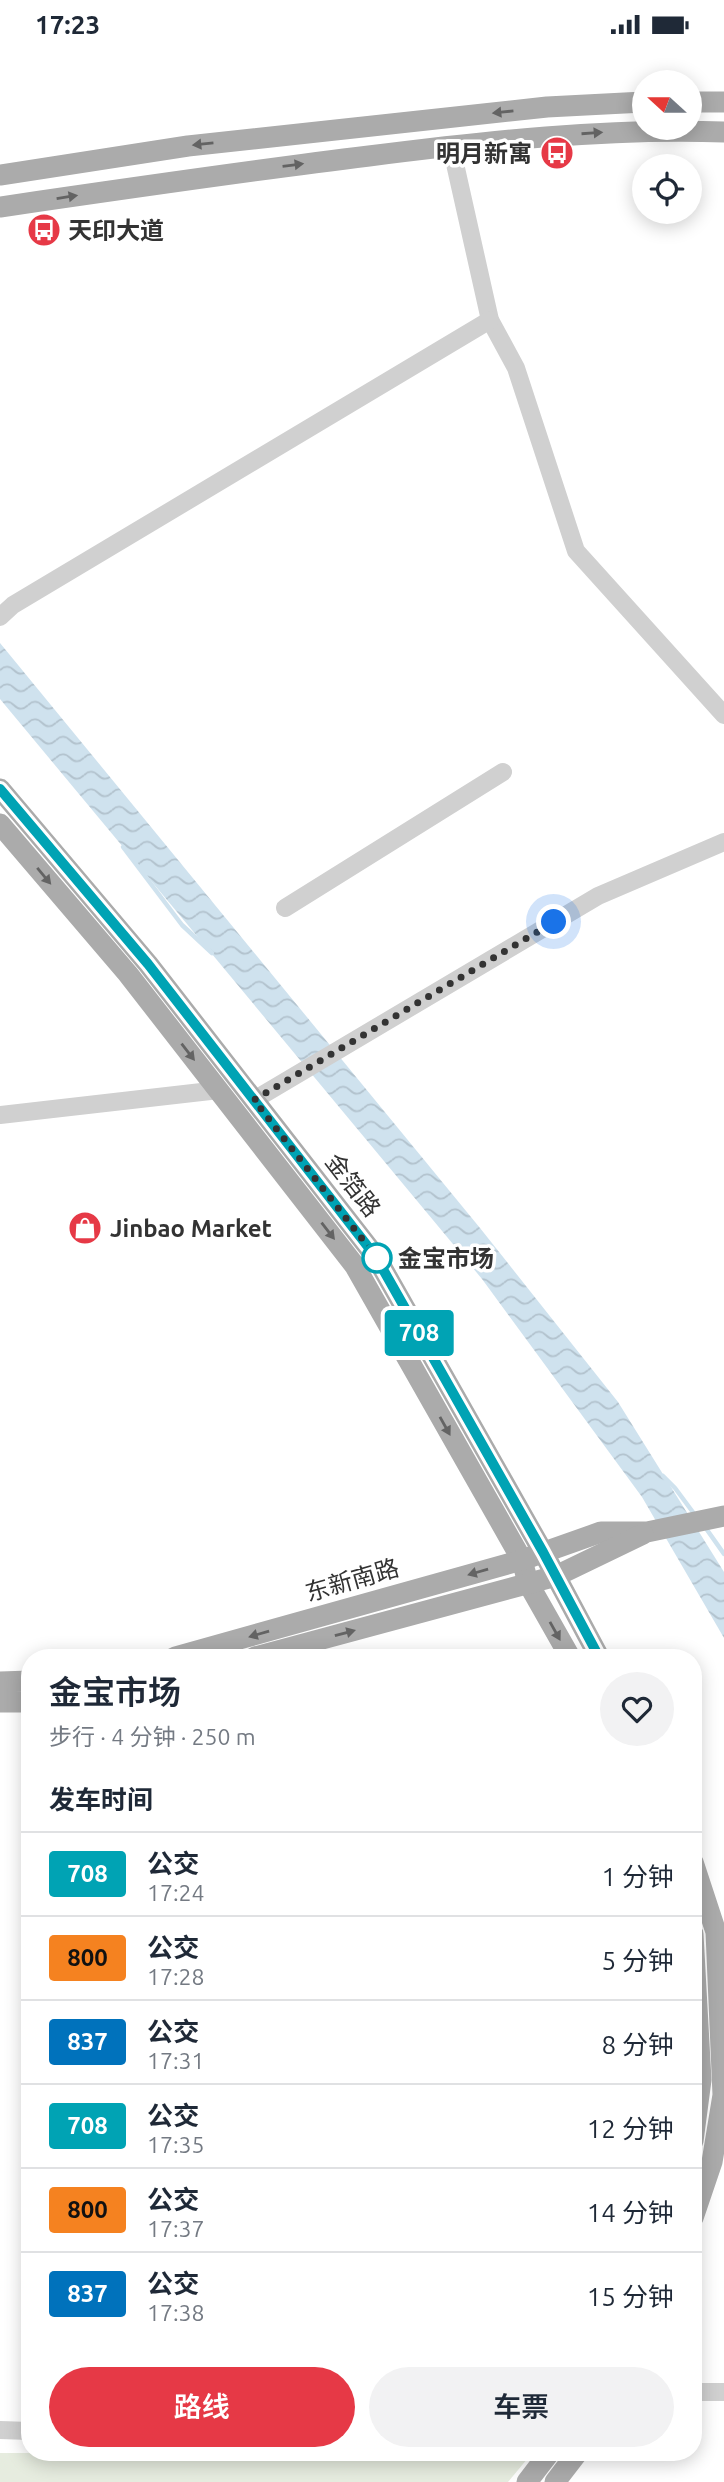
<!DOCTYPE html>
<html lang="zh">
<head>
<meta charset="utf-8">
<style>
  :root { --surface:#fff; --page:#f2f2f3; --text:#1f2937; --muted:#747a83; --line:#e0e1e3; --accent:#e63946 }
  body { margin:0; font-family:Ubuntu,"Noto Sans SC",sans-serif; background:var(--page); color:var(--text); height:100vh; display:flex; flex-direction:column; font-size:26px; white-space:nowrap }
  * { box-sizing:border-box; margin:0 }
  p { font-size:23px; color:var(--muted) }
  .icon { flex:none; width:38px; height:38px; fill:none; stroke:currentColor; stroke-width:2; stroke-linecap:round; stroke-linejoin:round }
  .map { position:relative; flex:1; overflow:hidden }
  .side { position:absolute; left:21px; top:1600px; width:681px; height:812px; display:flex; flex-direction:column; background:var(--surface); border-radius:28px; box-shadow:0 4px 18px #0003 }
  .side>* { flex:none }
  .badge { padding:0 14px; border-radius:5px; font-size:24px; line-height:46px }
  .needle { width:46px; rotate:291deg }
  .controls { position:absolute; left:632px; top:21px; display:grid; gap:14px }
  .controls a { display:grid; place-items:center; width:70px; height:70px; border-radius:50%; background:var(--surface); box-shadow:0 4px 18px #0003; font-size:35px }
  .you { position:absolute; width:35px; height:35px; margin:-18px; border:5px solid #fff; border-radius:50%; background:#1a73e8; box-shadow:0 0 0 10px #1a73e833 }
  .map>.badge { position:absolute; translate:-50% -50%; box-shadow:0 0 0 4px #fff }
  h2 { padding:0 28px; font-size:26px; line-height:63px }
  .round { display:grid; place-items:center; flex:none; width:74px; height:74px; border-radius:37px; background:var(--page) }
  .headline { display:flex; align-items:center; justify-content:space-between; height:119px; padding:0 28px }
  h1 { font-size:33px; font-weight:600; line-height:52px }
  .action { display:flex; gap:14px; margin-top:auto; padding:14px 28px }
  .action a { flex:1; height:80px; border-radius:42px; background:var(--accent); color:#fff; font-size:28px; font-weight:600; line-height:80px; text-align:center }
  .action a+a { background:var(--page); color:var(--text) }
  ul { padding:0; list-style:none }
  li { display:flex; align-items:center; gap:21px; height:84px; padding:0 28px; border-top:2px solid var(--line) }
  li div { flex:1 }
  li b { display:block; font-size:26px }
  li em { font-style:normal }
  li .badge { min-width:77px; font-weight:700; text-align:center }
  .status { display:flex; justify-content:space-between; align-items:center; height:49px; padding:0 35px; background:var(--surface); direction:ltr }
  .status svg { height:19px; fill:currentColor }
  .map>svg:first-child { display:block }
</style>
</head>
<body>
<div class="status"><b>17:23</b><svg viewBox="0 0 49 12"><path d="M0 12V9h3v3zM5 12V6h3v6zM10 12V3h3v9zM15 12V0h3v12zM26 1h20v11H26zM47 4h2v5h-2z"/></svg></div>
<div class="map">
<svg width="724" height="2433" viewBox="0 0 724 2433">
  <defs>
    <pattern id="water-waves" width="16" height="10" patternUnits="userSpaceOnUse" patternTransform="scale(1.75)"><rect width="16" height="10" fill="#cfe2ee"/><path d="M0 5q4-4 8 0t8 0" fill="none" stroke="#b2c2cd"/></pattern>
  </defs>
  <rect width="100%" height="100%" fill="#fff"/>
  <polygon fill="#e6ecdf" points="533,2403 508,2433 0,2433 0,2404"/>
  <polygon fill="url(#water-waves)" points="0,594 480,1179 618,1353 724,1523 724,1589 642,1448 482,1230 0,650"/>
  <g fill="none" stroke-linecap="round" stroke-linejoin="round">
    <g stroke="#cfe2ee" stroke-width="4.5">
      <polyline points="123,798 182,876 212,904"/>
      <polyline points="663,1427 675,1439 695,1466"/>
      <polyline points="705,1478 724,1505"/>
    </g>
    <g stroke="#d0d0d0" stroke-width="18">
      <polyline points="451,97 490,271 516,319 576,502 724,666"/>
      <polyline points="0,568 13,556 490,271"/>
      <polyline points="285,859 503,723"/>
      <polyline points="254,1051 598,847 724,793"/>
      <polyline points="0,1066 219,1041"/>
      <polyline points="693,2343 724,2343"/>
      <polyline points="0,2381 30,2382"/>
    </g>
    <g stroke="#ababab" stroke-width="21">
      <polyline points="690,53 724,53"/>
      <polyline points="0,126 188,97 547,58 644,53"/>
      <path d="M0 158C123 140 246 122 369 107 487 92 605 79 724 83"/>
      <polyline points="0,740 148,915 376,1208 543,1503 599,1608"/>
      <polyline points="0,775 128,925 355,1217 522,1511 528,1534 570,1608"/>
      <polyline points="175,1608 522,1511 601,1483 647,1483 724,1467"/>
      <polyline points="255,1608 556,1527 643,1485"/>
      <polyline points="0,1633 30,1632"/>
      <polyline points="0,1653 30,1653"/>
      <polyline points="693,1813 716,1883 723,2046 712,2113 693,2169"/>
      <polyline points="693,1885 701,2031 693,2092"/>
      <polyline points="527,2433 550,2403"/>
      <polyline points="555,2433 578,2403"/>
    </g>
  </g>
  <defs><path id="oneway-solid" d="M-6-.8H1V-3.2L6.5 0L1 3.2V.8H-6Z" transform="scale(1.75)"/></defs>
  <g fill="#636363">
    <use href="#oneway-solid" transform="translate(503 63) rotate(174)"/>
    <use href="#oneway-solid" transform="translate(592 84) rotate(-4)"/>
    <use href="#oneway-solid" transform="translate(203 95) rotate(174)"/>
    <use href="#oneway-solid" transform="translate(293 116) rotate(-7)"/>
    <use href="#oneway-solid" transform="translate(67 148) rotate(-9)"/>
    <use href="#oneway-solid" transform="translate(44 827) rotate(50)"/>
    <use href="#oneway-solid" transform="translate(188 1003) rotate(52)"/>
    <use href="#oneway-solid" transform="translate(328 1182) rotate(52)"/>
    <use href="#oneway-solid" transform="translate(445 1377) rotate(61)"/>
    <use href="#oneway-solid" transform="translate(478 1523) rotate(164)"/>
    <use href="#oneway-solid" transform="translate(555 1582) rotate(61)"/>
    <use href="#oneway-solid" transform="translate(345 1584) rotate(-15)"/>
    <use href="#oneway-solid" transform="translate(259 1585) rotate(164)"/>
  </g>
  <g fill="none" stroke-linecap="round" stroke-linejoin="round">
    <defs>
      <polyline id="line" points="0,740 148,915 376,1208 543,1503 599,1608"/>
    </defs>
    <use href="#line" stroke="#fff" stroke-width="16"/>
    <use href="#line" stroke="#00a3b4" stroke-width="10"/>
    <polyline stroke="#333" stroke-width="7" stroke-dasharray="0 12.6" points="377,1209 254,1051 554,873"/>
  </g>
  <defs>
    <symbol id="bus-disc" viewBox="-11 -11 22 22"><circle r="9.5" fill="#e63946" stroke="#fff"/><path d="M-5-6H5V4H4V6H2V4H-2V6H-4V4H-5ZM-3.5-4V0h7V-4ZM-3.5 1.2v1.5H-2V1.2ZM2 1.2v1.5H3.5V1.2Z" fill="#fff"/></symbol>
    <symbol id="shop-disc" viewBox="-11 -11 22 22"><circle r="9.5" fill="#e63946" stroke="#fff"/><path d="M-5-2.5h2.3a2.7 3.5 0 0 1 5.4 0H5L5.5 6h-11ZM-1.5-2.5h3a1.5 2.3 0 0 0-3 0Z" fill="#fff"/></symbol>
  </defs>
  <g fill-rule="evenodd">
    <use href="#bus-disc" x="538" y="85" width="38" height="38"/>
    <use href="#bus-disc" x="25" y="162" width="38" height="38"/>
    <use href="#shop-disc" x="66" y="1160" width="38" height="38"/>
  </g>
  <circle fill="#fff" stroke="#00a3b4" stroke-width="3.5" cx="377" cy="1209" r="14"/>
  <g text-anchor="middle" dominant-baseline="central" stroke-width="7" stroke-linejoin="round" paint-order="stroke">
    <g font-size="24" font-weight="bold" fill="#333" stroke="#fff" text-anchor="start">
      <text x="532" y="104" text-anchor="end">明月新寓</text>
      <text x="68" y="181">天印大道</text>
      <text x="110" y="1179">Jinbao Market</text>
    </g>
    <g font-size="24" fill="#333" stroke="#fff">
      <text transform="translate(353 1136) rotate(52)">金箔路</text>
      <text transform="translate(352 1531) rotate(-16)">东新南路</text>
    </g>
    <g font-size="24" font-weight="bold" fill="#333" stroke="#fff" text-anchor="start">
      <text x="398" y="1209">金宝市场</text>
    </g>
  </g>
</svg>
<div class="controls">
<a><svg class="needle" viewBox="-14 -14 28 28"><path d="M0-13l5 13h-10z" fill="#e53935"/><path d="M0 13l5-13h-10z" fill="#747a83"/></svg></a>
<a><svg class="icon" aria-label="locate" viewBox="0 0 24 24"><circle cx="12" cy="12" r="6"/><path d="M12 2v4M12 18v4M2 12h4M18 12h4"/></svg></a>
</div>
<div class="you" style="left:554px;top:873px"></div>
<b class="badge" style="left:419px;top:1284px;background:#00a3b4;color:#fff">708</b>
<section class="side">
<div class="headline"><div><h1>金宝市场</h1><p>步行 · 4 分钟 · 250 m</p></div><a class="round"><svg class="icon" aria-label="heart" viewBox="0 0 24 24"><path d="M12 20l-8-8c-3-5 5-10 8-4 3-6 11-1 8 4z"/></svg></a></div>
<h2>发车时间</h2>
<ul>
<li><span class="badge" style="background:#00a3b4;color:#fff">708</span><div><b>公交</b><p>17:24</p></div><em>1 分钟</em></li>
<li><span class="badge" style="background:#f58220;color:#111">800</span><div><b>公交</b><p>17:28</p></div><em>5 分钟</em></li>
<li><span class="badge" style="background:#0072bc;color:#fff">837</span><div><b>公交</b><p>17:31</p></div><em>8 分钟</em></li>
<li><span class="badge" style="background:#00a3b4;color:#fff">708</span><div><b>公交</b><p>17:35</p></div><em>12 分钟</em></li>
<li><span class="badge" style="background:#f58220;color:#111">800</span><div><b>公交</b><p>17:37</p></div><em>14 分钟</em></li>
<li><span class="badge" style="background:#0072bc;color:#fff">837</span><div><b>公交</b><p>17:38</p></div><em>15 分钟</em></li>
</ul>
<div class="action"><a>路线</a><a>车票</a></div>
</section>
</div>
</body>
</html>
